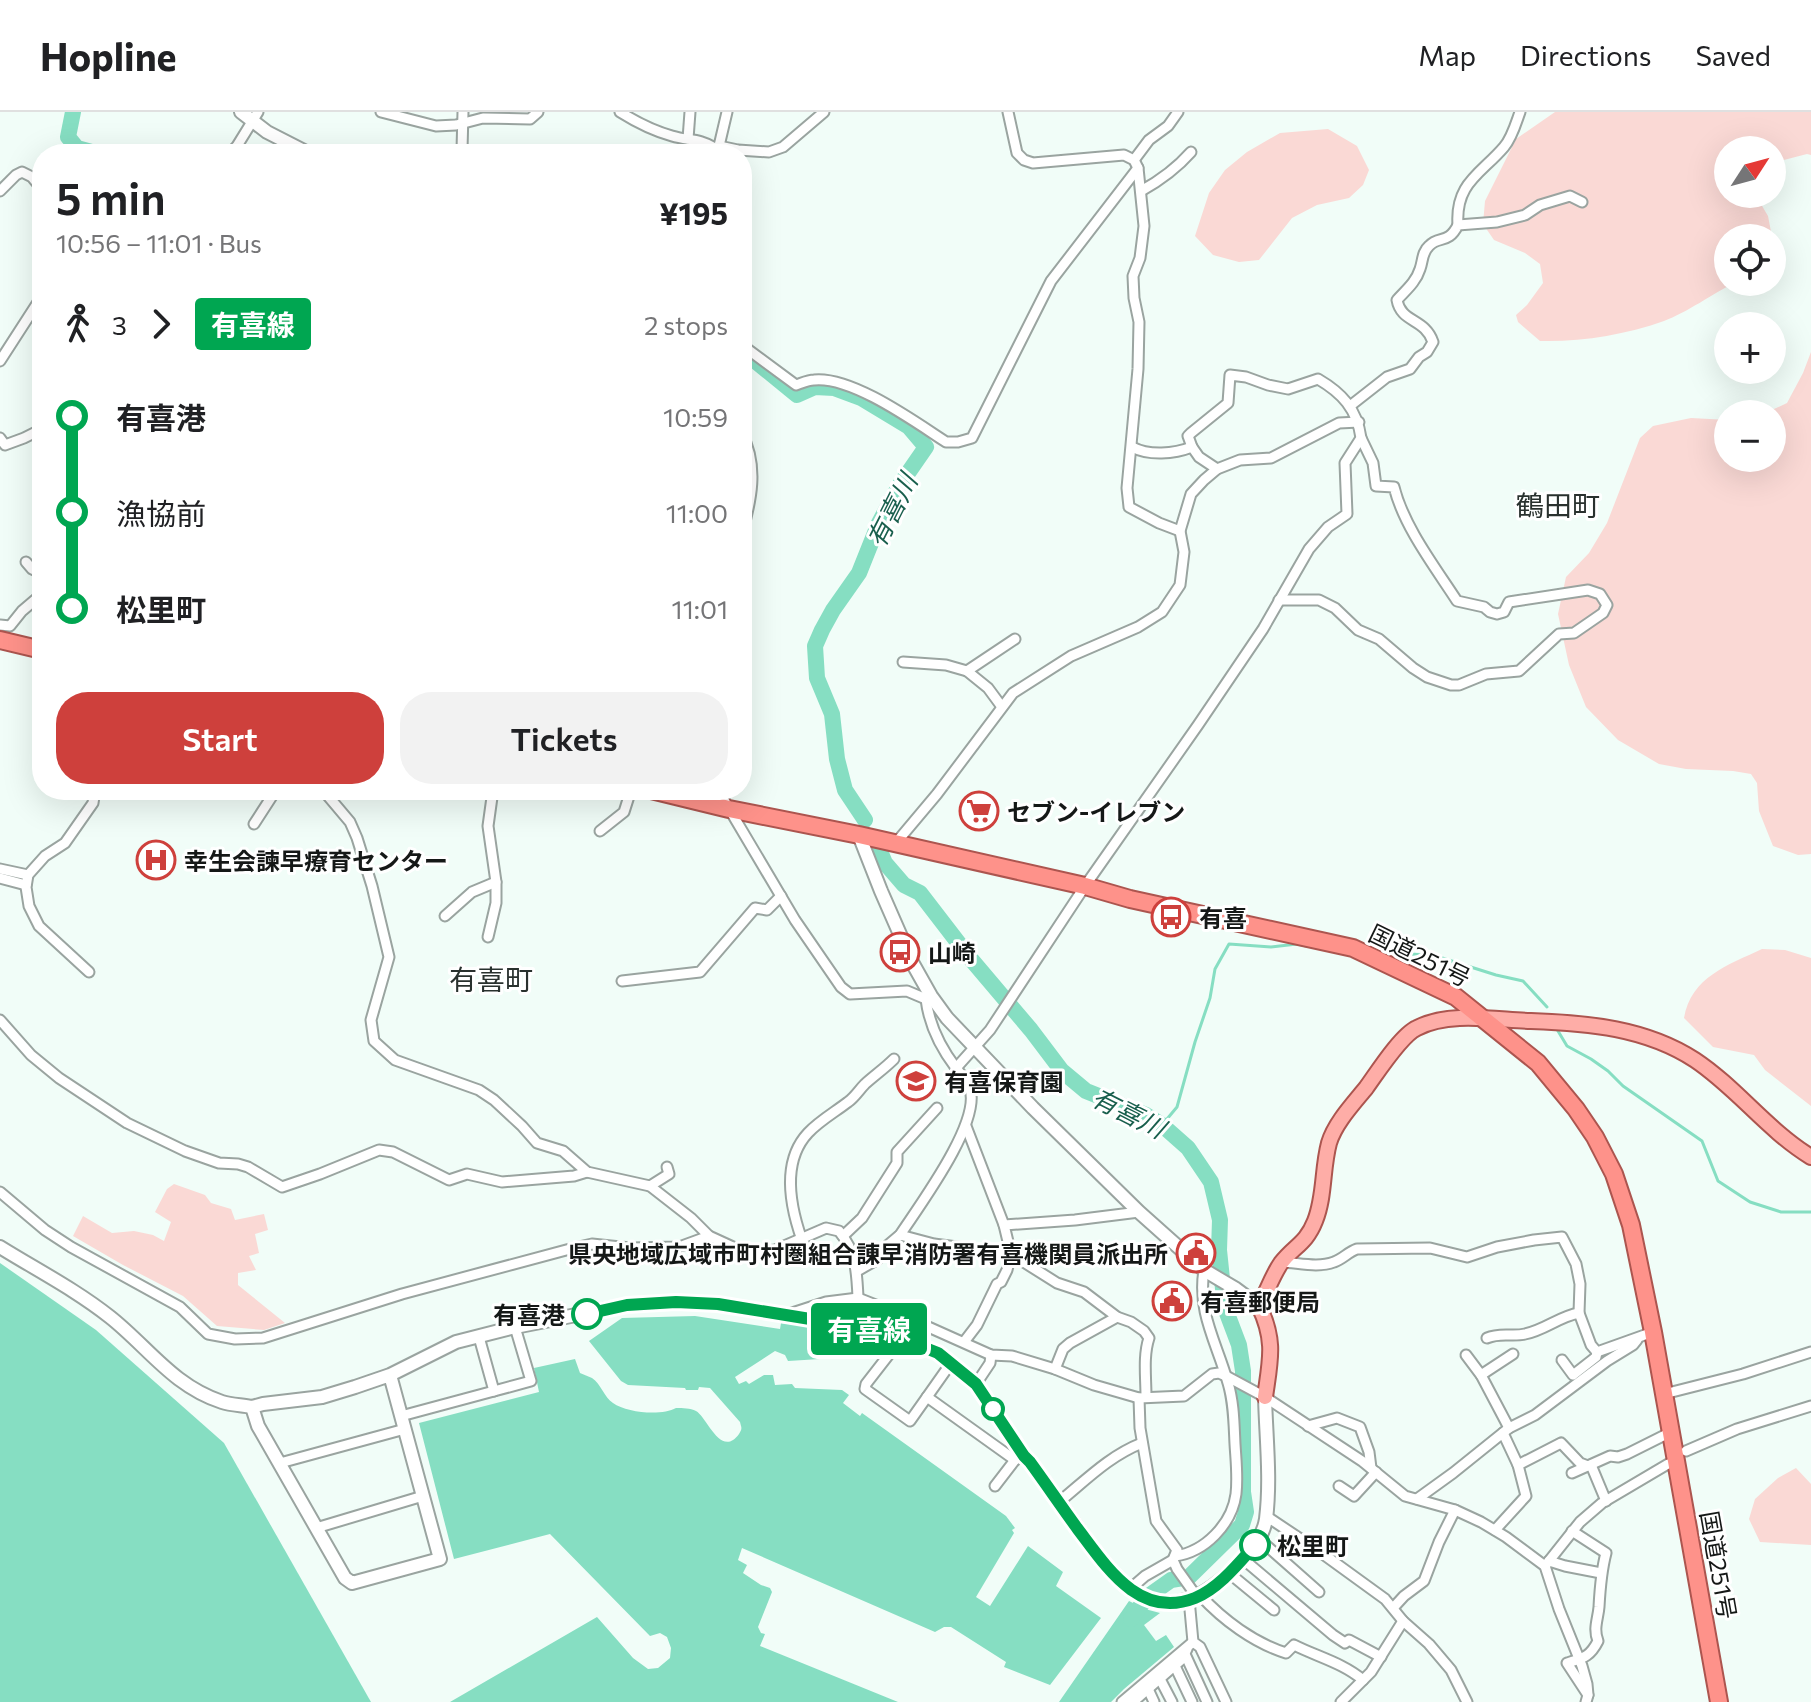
<!DOCTYPE html>
<html lang="en">
<head>
<meta charset="utf-8">
<style>
  :root { --surface:#fff; --page:#f2f2f2; --text:#202124; --muted:#757577; --line:#e0e0e0; --accent:#ce403c }
  body { margin:0; font-family:Commissioner,"Noto Sans JP",sans-serif; background:var(--page); color:var(--text); height:100vh; display:flex; flex-direction:column; font-size:30px; white-space:nowrap }
  * { box-sizing:border-box; margin:0 }
  p { font-size:26px; color:var(--muted) }
  .icon { flex:none; width:44px; height:44px; fill:none; stroke:currentColor; stroke-width:2; stroke-linecap:round; stroke-linejoin:round }
  .map { position:relative; flex:1; overflow:hidden }
  .sheet { position:absolute; left:32px; top:32px; width:720px; height:656px; display:flex; flex-direction:column; background:var(--surface); border-radius:32px; box-shadow:0 8px 32px #0002 }
  .sheet>* { flex:none }
  .badge { padding:0 16px; border-radius:6px; font-size:28px; line-height:52px }
  .needle { width:52px; rotate:54deg }
  .controls { position:absolute; left:1714px; top:24px; display:grid; gap:16px }
  .controls a { display:grid; place-items:center; width:72px; height:72px; border-radius:50%; background:var(--surface); box-shadow:0 8px 32px #0002; font-size:40px }
  .map>.badge { position:absolute; translate:-50% -50%; box-shadow:0 0 0 4px #fff }
  .legs { display:flex; align-items:center; gap:12px; height:88px; padding:0 24px; font-size:26px }
  .legs p { margin-inline-start:auto }
  .head { display:flex; align-items:center; justify-content:space-between; height:136px; padding:0 24px }
  h1 { font-size:44px; font-weight:600; line-height:60px }
  .primary-button { display:flex; gap:16px; margin-top:auto; padding:16px 24px }
  .primary-button a { flex:1; height:92px; border-radius:32px; background:var(--accent); color:#fff; font-size:32px; font-weight:600; line-height:92px; text-align:center }
  .primary-button a+a { background:var(--page); color:var(--text) }
  ul { padding:0 24px; list-style:none }
  li { display:flex; align-items:center; gap:28px; height:96px; font-size:30px }
  li i { display:grid; place-items:center; width:12px; height:100%; margin:0 10px; background:currentColor }
  li i::after { content:''; width:20px; height:20px; margin:-10px; border:6px solid; border-radius:50%; background:var(--surface) }
  li p { margin-inline-start:auto }
  li:first-child i { background:linear-gradient(#0000 50%,currentColor 0) }
  li:last-child i { background:linear-gradient(currentColor 50%,#0000 0) }
  header { display:flex; align-items:center; gap:48px; box-sizing:border-box; height:112px; padding:0 40px; background:var(--surface); border-bottom:2px solid var(--line) }
  header strong { font-size:38px }
  nav { display:flex; gap:44px; margin-inline-start:auto; font-size:28px }
  .map>svg:first-child { display:block }
</style>
</head>
<body>
<header>
<strong>Hopline</strong>
<nav><a>Map</a><a>Directions</a><a>Saved</a></nav>
</header>
<div class="map">
<svg width="1811" height="1590" viewBox="0 0 1811 1590">
  <rect width="100%" height="100%" fill="#f1fdf8"/>
  <g fill="#fad9d5">
    <path d="M1555 0H1811V43L1807 42 1772 51V38H1728V82H1755L1768 104 1773 130 1772 133V126H1728V170H1736C1714 181 1686 201 1664 209 1624 223 1582 230 1540 229L1518 210 1516 203 1527 193 1543 171 1540 152 1525 141 1494 128 1483 112 1485 89 1516 27Z"/>
    <polygon points="1328,17 1357,34 1369,58 1363,73 1349,86 1317,93 1292,106 1259,148 1239,150 1213,143 1195,124 1209,81 1225,58 1247,40 1280,21"/>
    <polygon points="1811,240 1811,742 1798,743 1773,734 1759,699 1757,671 1751,662 1733,659 1686,657 1659,652 1618,628 1586,595 1569,553 1558,502 1566,465 1589,441 1607,411 1640,326 1653,314 1691,306 1728,308 1728,346 1772,346 1772,302 1763,302 1787,291 1803,261"/>
    <path d="M1762 837 1785 838 1811 846V994L1765 958 1754 943 1713 935 1684 906C1691 865 1728 853 1762 837Z"/>
    <polygon points="174,1072 205,1083 211,1091 231,1097 235,1108 264,1102 268,1118 255,1122 259,1141 249,1144 256,1158 238,1161 238,1173 285,1211 264,1218 217,1214 183,1184 123,1153 73,1124 83,1104 112,1121 134,1119 153,1123 164,1129 171,1110 155,1100 167,1077"/>
    <polygon points="1796,1356 1811,1372 1811,1433 1760,1430 1749,1407 1755,1387 1778,1366"/>
  </g>
  <g fill="#86dec2">
    <polygon points="0,1151 96,1218 224,1331 371,1590 0,1590"/>
    <path d="M695 1204 780 1217 781 1211 859 1221 881 1228 856 1241 836 1246 788 1249 785 1243 775 1239 735 1265 739 1272 746 1269 749 1272 764 1263H773L775 1273 792 1272 795 1276 842 1278 849 1283 843 1291 860 1304 862 1301 1006 1404 1015 1416 1012 1418 1014 1421 976 1485 990 1494 1028 1434 1063 1460 1056 1474 1101 1506 1050 1573 1004 1555 1006 1550 951 1515H944L935 1520 742 1436 738 1448 747 1453 743 1461 761 1473 770 1476 772 1480 758 1515 761 1521 765 1522 760 1534 898 1590H450L597 1505 633 1546 648 1557 658 1556 670 1546 671 1536 667 1525 660 1521 650 1524 550 1422 454 1447 419 1311 539 1280 534 1256 575 1247 580 1261C584 1263 588 1264 592 1266 601 1272 604 1285 613 1291 627 1301 662 1304 676 1296 683 1296 690 1296 696 1299 707 1305 721 1347 739 1322 743 1316 741 1315 740 1310L710 1276 699 1275 698 1278H686L685 1276 628 1273 621 1269 589 1229 622 1206Z"/>
    <polygon points="1129,1489 1145,1497 1160,1501 1144,1513 1156,1529 1166,1523 1174,1535 1124,1577 1111,1590 1059,1590"/>
  </g>
  <g fill="none" stroke-linecap="round" stroke-linejoin="round">
    <g stroke="#86dec2" stroke-width="3">
      <polyline points="1411,842 1436,844 1496,863 1523,869 1547,895"/>
      <polyline points="1558,919 1567,934 1591,947 1608,959 1623,974 1702,1029 1718,1069 1750,1090 1781,1100 1811,1100"/>
      <polyline points="1162,1013 1177,995 1195,930 1210,886 1215,857 1229,832 1271,835 1297,832 1306,834"/>
    </g>
    <g stroke="#86dec2" stroke-width="16">
      <polyline points="73,0 68,25 77,36 99,42"/>
      <polyline points="742,241 754,248 797,283 815,275 834,276 861,286 909,315 926,335 899,374 879,411 859,461 833,498 822,518 815,534 817,566 832,602 837,647 845,678 865,708"/>
      <polyline points="880,739 885,751 904,773 920,781 970,846 1031,918 1062,959 1086,979 1146,1003 1162,1013 1188,1036 1211,1070 1220,1108 1219,1138 1225,1196 1239,1233 1243,1259 1243,1380 1246,1400 1242,1413 1189,1465 1171,1468 1147,1485 1131,1507"/>
    </g>
    <defs>
      <g id="minor">
        <polyline points="381,0 436,14 456,13 483,6 530,7 538,0"/>
        <path d="M620 0C636 10 654 19 672 24 689 29 699 26 715 36L719 34 738 38 769 40 783 35 824 0"/>
        <polyline points="1008,0 1017,41 1024,48 1033,51 1124,43 1134,48 1138,56 1144,114 1140,146 1133,164 1134,186 1139,210 1138,257 1127,376 1129,395 1159,411 1180,419"/>
        <polyline points="688,27 690,0"/>
        <polyline points="719,34 727,0"/>
        <polyline points="229,42 237,34 258,0"/>
        <polyline points="460,42 462,38 463,0"/>
        <polyline points="1134,48 1149,28 1168,14 1178,0"/>
        <polyline points="0,79 16,63 22,60 32,65 42,77"/>
        <path d="M1141 79C1161 68 1176 57 1191 40"/>
        <path d="M1458 113C1455 71 1481 62 1504 35 1512 26 1516 11 1520 0"/>
        <path d="M742 233 796 273C802 271 808 268 814 268 852 264 915 310 946 330H958L972 326 1051 169 1138 56"/>
        <polyline points="0,249 42,184"/>
        <path d="M1350 294 1387 265 1410 257 1419 245 1427 240 1433 230C1425 206 1401 211 1397 188 1406 178 1416 170 1420 157 1423 149 1422 140 1429 134 1439 123 1448 133 1458 113L1497 110 1525 103 1540 93 1570 84 1582 90"/>
        <path d="M742 322C759 354 751 389 742 421"/>
        <polyline points="0,326 5,333 24,326 42,317"/>
        <path d="M1132 335C1149 344 1174 342 1192 335L1199 345 1217 357"/>
        <polyline points="26,450 32,457 42,462"/>
        <path d="M1279 488H1319L1335 496 1358 518 1379 527 1413 556 1427 565 1451 573H1459L1486 562 1519 559 1559 522 1574 521 1603 501 1607 493 1600 482 1588 478 1509 490 1504 500 1497 502 1490 500 1484 495 1457 489C1435 455 1404 415 1394 375L1376 374 1373 351 1361 326"/>
        <polyline points="0,513 10,514 22,499 42,482"/>
        <polyline points="903,550 946,553 967,559"/>
        <polyline points="1002,595 988,576 967,559 1015,527"/>
        <path d="M323 678 350 710 357 726 372 774 389 845 371 908 374 929 395 948 479 978 494 988 522 1014 537 1031 563 1039 587 1060 650 1074 691 1106 709 1124 733 1135 753 1141 775 1138 826 1116 839 1119C856 1139 857 1161 858 1186"/>
        <polyline points="718,678 795,808 841,875 850,882 907,879 926,887 931,884"/>
        <polyline points="254,712 276,678"/>
        <polyline points="600,719 624,700 631,678"/>
        <polyline points="895,732 937,682 1013,581 1071,544 1138,515 1162,500 1180,473 1184,440 1180,419 1191,382 1204,368 1217,357 1240,348 1271,346 1339,311 1359,310"/>
        <polyline points="0,757 28,763"/>
        <polyline points="0,766 26,773"/>
        <polyline points="445,804 472,780 496,770"/>
        <polyline points="488,825 496,791 496,770 488,714 493,678"/>
        <polyline points="89,860 39,814 29,794 26,775 28,763 45,744 65,731 93,691 95,678"/>
        <polyline points="622,869 700,860 755,796 767,798 781,784"/>
        <path d="M926 887C929 913 940 935 956 956"/>
        <polyline points="0,908 31,943 59,966 127,1011 185,1039 219,1051 238,1052 248,1055 282,1075 320,1062 379,1038 393,1040 449,1068 467,1062 502,1070 574,1064 587,1060"/>
        <polyline points="650,1074 669,1062 667,1055"/>
        <polyline points="0,1080 45,1118 71,1135 180,1195 208,1222 235,1227 263,1226 402,1182 570,1137 592,1132 630,1136 679,1135 709,1124"/>
        <polyline points="1004,1113 1075,1108 1139,1100"/>
        <path d="M900 1123 934 1132 1011 1142 1057 1171 1084 1180 1117 1205 1131 1210 1144 1219 1149 1226C1143 1244 1146 1265 1146 1285"/>
        <polyline points="843,1124 862,1106 897,1051 897,1040 937,996"/>
        <path d="M802 1128C790 1094 781 1050 808 1021 819 1009 835 1000 848 990 855 985 859 978 865 972 875 963 885 956 894 947"/>
        <path d="M1282 1150C1300 1151 1318 1156 1334 1150 1343 1147 1348 1140 1357 1137L1430 1136 1467 1145 1497 1135 1534 1128 1562 1125 1576 1152 1580 1172 1579 1201 1591 1233 1597 1240 1653 1220"/>
        <path d="M857 1159 878 1147 887 1134 900 1123C919 1094 981 1011 970 977 968 970 961 962 956 956L990 918 1085 774 1198 613 1263 517 1309 437 1328 415 1347 402 1345 351 1361 326C1357 297 1342 281 1318 267L1288 277 1268 273 1246 265 1230 263 1228 291 1191 321 1188 324 1192 335"/>
        <polyline points="789,1202 826,1190 858,1186 906,1205 991,1243 1012,1244 1055,1257 1094,1273 1139,1286 1184,1284 1212,1262 1219,1261 1226,1264 1265,1285 1362,1349 1405,1384 1455,1398 1481,1410 1506,1425 1545,1454 1559,1497 1582,1554 1587,1572 1588,1583 1586,1590"/>
        <polyline points="479,1225 494,1279 531,1269 515,1215"/>
        <path d="M1487 1226C1500 1220 1512 1225 1525 1222 1545 1218 1560 1204 1579 1201"/>
        <polyline points="901,1227 866,1272 865,1277 910,1309 927,1285 1015,1348 1024,1344"/>
        <polyline points="964,1230 977,1213 997,1172 1001,1170 1007,1158 1011,1142 1004,1113 966,1014"/>
        <polyline points="1466,1243 1481,1263 1509,1316"/>
        <polyline points="1562,1248 1573,1263 1596,1245 1597,1240"/>
        <polyline points="1055,1257 1063,1237 1070,1231 1117,1205"/>
        <polyline points="1481,1263 1513,1242"/>
        <polyline points="976,1272 990,1251 991,1243"/>
        <polyline points="1664,1282 1743,1262 1811,1240"/>
        <polyline points="927,1285 951,1251"/>
        <polyline points="1139,1286 1140,1316 1156,1409 1177,1438 1173,1448 1177,1457 1197,1485"/>
        <polyline points="401,1304 494,1279"/>
        <polyline points="1308,1314 1337,1306 1360,1315 1369,1340 1371,1356"/>
        <polyline points="1686,1339 1737,1317 1811,1294"/>
        <polyline points="280,1351 405,1317"/>
        <polyline points="1518,1353 1561,1331 1580,1351 1588,1354"/>
        <polyline points="1591,1353 1606,1389"/>
        <polyline points="1572,1361 1610,1344 1618,1345 1627,1342 1671,1320"/>
        <polyline points="995,1374 1015,1348"/>
        <polyline points="1339,1374 1354,1384 1376,1360"/>
        <polyline points="1417,1387 1453,1361 1509,1316 1535,1303 1607,1249 1633,1233 1637,1228"/>
        <path d="M1059 1390C1086 1368 1109 1344 1142 1331"/>
        <polyline points="1266,1404 1323,1442 1385,1487 1403,1509 1429,1532 1451,1558 1467,1590"/>
        <polyline points="316,1416 423,1384"/>
        <polyline points="1495,1418 1526,1384 1518,1353 1503,1321"/>
        <path d="M1572 1419 1606 1441C1601 1460 1600 1476 1599 1495 1598 1507 1593 1517 1598 1529 1590 1545 1583 1546 1567 1551L1588 1583"/>
        <polyline points="1259,1427 1319,1480"/>
        <path d="M1175 1444C1205 1440 1232 1412 1236 1382 1238 1365 1236 1349 1235 1332 1234 1312 1234 1291 1228 1271 1217 1231 1197 1201 1204 1158"/>
        <polyline points="1243,1447 1333,1523 1345,1531 1349,1528 1381,1545"/>
        <polyline points="1549,1449 1565,1454 1601,1461"/>
        <polyline points="1545,1454 1580,1410 1602,1391 1668,1352"/>
        <polyline points="1229,1461 1274,1498"/>
        <polyline points="1130,1477 1145,1464 1173,1448"/>
        <path d="M1200 1483C1223 1508 1254 1531 1286 1541L1294 1533C1318 1545 1343 1551 1363 1568"/>
        <polyline points="1189,1487 1193,1530 1200,1535 1226,1590"/>
        <polyline points="1393,1496 1404,1484 1424,1469 1439,1430 1455,1398"/>
        <polyline points="1185,1542 1207,1590"/>
        <polyline points="1175,1554 1192,1590"/>
        <polyline points="1160,1567 1172,1590"/>
        <polyline points="1148,1577 1154,1590"/>
        <polyline points="1122,1590 1193,1530"/>
        <polyline points="1133,1590 1182,1547 1187,1537"/>
        <polyline points="1341,1590 1371,1560 1403,1509"/>
      </g>
      <g id="tertiary">
        <polyline points="241,0 267,20 310,42"/>
        <polyline points="859,723 881,779 913,852 931,884 947,906 1033,996 1139,1100 1204,1158 1236,1177 1259,1194"/>
        <path d="M0 1135C37 1158 76 1178 110 1205 148 1235 173 1274 222 1290 231 1293 242 1293 252 1295"/>
        <path d="M390 1263 440 1447 352 1471 345 1466 258 1314 252 1295 263 1292 322 1285 355 1275 390 1263 456 1230 515 1215 627 1193 676 1190 718 1192 859 1215 890 1222 938 1241 976 1272 1024 1344 1030 1350C1047 1373 1063 1396 1080 1419 1095 1440 1109 1463 1132 1478 1172 1506 1208 1483 1238 1452 1251 1439 1263 1426 1266 1407 1271 1367 1266 1325 1265 1285"/>
      </g>
      <path id="primary" d="M1265 1285C1270 1249 1276 1229 1259 1194 1267 1180 1272 1164 1281 1151 1294 1134 1306 1132 1315 1109 1325 1084 1322 1057 1329 1031 1335 1011 1353 992 1366 976 1377 961 1401 923 1417 916 1449 899 1496 908 1531 909 1588 911 1646 916 1695 948 1737 976 1767 1018 1811 1045"/>
      <g id="trunk">
        <polyline points="0,528 42,538"/>
        <polyline points="651,678 729,697 859,723 1085,774 1130,787 1353,836 1456,885 1538,951 1576,997 1595,1025 1614,1062 1631,1113 1653,1220 1719,1590"/>
      </g>
    </defs>
    <use href="#minor" stroke="#9aa4a0" stroke-width="13"/>
    <use href="#tertiary" stroke="#9aa4a0" stroke-width="16"/>
    <use href="#primary" stroke="#ac554f" stroke-width="18"/>
    <use href="#trunk" stroke="#ac554f" stroke-width="20"/>
    <use href="#minor" stroke="#fff" stroke-width="9"/>
    <use href="#tertiary" stroke="#fff" stroke-width="12"/>
    <use href="#primary" stroke="#feada7" stroke-width="14"/>
    <use href="#trunk" stroke="#fe928a" stroke-width="16"/>
  </g>
  <g fill="none" stroke-linecap="round" stroke-linejoin="round">
    <defs>
      <path id="line-1" d="M587 1202 627 1193 676 1190 718 1192 859 1215 890 1222 938 1241 976 1272 1024 1344 1030 1350C1046 1372 1061 1394 1077 1416 1106 1454 1139 1508 1195 1486 1219 1476 1238 1452 1255 1433"/>
    </defs>
    <use href="#line-1" stroke="#fff" stroke-width="18"/>
    <use href="#line-1" stroke="#00a651" stroke-width="12"/>
  </g>
  <defs>
    <symbol id="supermarket-ring" viewBox="-11 -11 22 22"><circle r="9.5" fill="#fff" stroke="#ce403c" stroke-width="1.5"/><path d="M-6-5.5h2.5l.6 2H6L4.5 2H-2.5L-4.4-4H-6ZM-1.5 3.2a1.3 1.3 0 1 0 .1 0ZM3 3.2a1.3 1.3 0 1 0 .1 0Z" fill="#ce403c"/></symbol>
    <symbol id="hospital-ring" viewBox="-11 -11 22 22"><circle r="9.5" fill="#fff" stroke="#ce403c" stroke-width="1.5"/><path d="M-5-5h3v3.5h4V-5h3V5h-3V1.5h-4V5h-3Z" fill="#ce403c"/></symbol>
    <symbol id="bus-ring" viewBox="-11 -11 22 22"><circle r="9.5" fill="#fff" stroke="#ce403c" stroke-width="1.5"/><path d="M-5-6H5V4H4V6H2V4H-2V6H-4V4H-5ZM-3.5-4V0h7V-4ZM-3.5 1.2v1.5H-2V1.2ZM2 1.2v1.5H3.5V1.2Z" fill="#ce403c"/></symbol>
    <symbol id="school-ring" viewBox="-11 -11 22 22"><circle r="9.5" fill="#fff" stroke="#ce403c" stroke-width="1.5"/><path d="M0-5L7-2L0 1L-7-2ZM-4 1L0 2.5L4 1V4Q0 6-4 4Z" fill="#ce403c"/></symbol>
    <symbol id="civic-ring" viewBox="-11 -11 22 22"><circle r="9.5" fill="#fff" stroke="#ce403c" stroke-width="1.5"/><path d="M-.6-6.5H3V-4.5H.6V-3L4-1V1h2V6H-6V1h2V-1L-.6-3ZM-1.2 2.5V6h2.4V2.5Z" fill="#ce403c"/></symbol>
  </defs>
  <g fill-rule="evenodd">
    <use href="#supermarket-ring" x="957" y="677" width="44" height="44"/>
    <use href="#hospital-ring" x="134" y="726" width="44" height="44"/>
    <use href="#bus-ring" x="1149" y="783" width="44" height="44"/>
    <use href="#bus-ring" x="878" y="818" width="44" height="44"/>
    <use href="#school-ring" x="894" y="947" width="44" height="44"/>
    <use href="#civic-ring" x="1174" y="1119" width="44" height="44"/>
    <use href="#civic-ring" x="1150" y="1167" width="44" height="44"/>
  </g>
  <g fill="#fff" stroke="#00a651" stroke-width="4">
    <circle cx="587" cy="1202" r="14"/>
    <circle cx="993" cy="1297" r="10"/>
    <circle cx="1255" cy="1433" r="14"/>
  </g>
  <g text-anchor="middle" dominant-baseline="central" stroke-width="6" stroke-linejoin="round" paint-order="stroke">
    <g font-size="24" font-weight="bold" fill="#151817" stroke="#fff" text-anchor="start">
      <text x="1007" y="699">セブン-イレブン</text>
      <text x="184" y="748">幸生会諫早療育センター</text>
      <text x="1199" y="805">有喜</text>
      <text x="928" y="840">山崎</text>
      <text x="944" y="969">有喜保育園</text>
      <text x="1168" y="1141" text-anchor="end">県央地域広域市町村圏組合諌早消防署有喜機関員派出所</text>
      <text x="1200" y="1189">有喜郵便局</text>
    </g>
    <g font-size="24" fill="#151817" stroke="#fff">
      <text transform="translate(1420 843) rotate(26)">国道251号</text>
      <text transform="translate(1719 1453) rotate(80)">国道251号</text>
    </g>
    <g font-size="24" font-weight="bold" fill="#151817" stroke="#fff" text-anchor="end">
      <text x="565" y="1202">有喜港</text>
      <text x="1277" y="1433" text-anchor="start">松里町</text>
    </g>
    <g font-size="26" font-style="italic" fill="#195f4d" stroke="#fff">
      <text transform="translate(891 398) rotate(-63)">有喜川</text>
      <text transform="translate(1129 1000) rotate(27)">有喜川</text>
    </g>
    <g font-size="28" fill="#29312e" stroke="#fff">
      <text x="1558" y="393">鶴田町</text>
      <text x="491" y="867">有喜町</text>
    </g>
  </g>
</svg>
<div class="controls">
<a><svg class="needle" viewBox="-14 -14 28 28"><path d="M0-13l5 13h-10z" fill="#e53935"/><path d="M0 13l5-13h-10z" fill="#757577"/></svg></a>
<a><svg class="icon" aria-label="locate" viewBox="0 0 24 24"><circle cx="12" cy="12" r="6"/><path d="M12 2v4M12 18v4M2 12h4M18 12h4"/></svg></a>
<a>+</a>
<a>−</a>
</div>
<b class="badge" style="left:869px;top:1217px;background:#00a651;color:#fff">有喜線</b>
<section class="sheet">
<div class="head"><div><h1>5 min</h1><p>10:56 – 11:01 · Bus</p></div><b>¥195</b></div>
<div class="legs"><svg class="icon" aria-label="walk" viewBox="0 0 24 24"><circle cx="13" cy="4" r="2"/><path d="M13 8l-2 6 4 7M11 14l-3 7M7 12l3-4h3l4 4"/></svg>3<svg class="icon" aria-label="forward" viewBox="0 0 24 24"><path d="M9 5l7 7-7 7"/></svg><b class="badge" style="background:#00a651;color:#fff">有喜線</b><p>2 stops</p></div>
<ul>
<li><i style="color:#00a651"></i><b>有喜港</b><p>10:59</p></li>
<li><i style="color:#00a651"></i><span>漁協前</span><p>11:00</p></li>
<li><i style="color:#00a651"></i><b>松里町</b><p>11:01</p></li>
</ul>
<div class="primary-button"><a>Start</a><a>Tickets</a></div>
</section>
</div>
</body>
</html>
